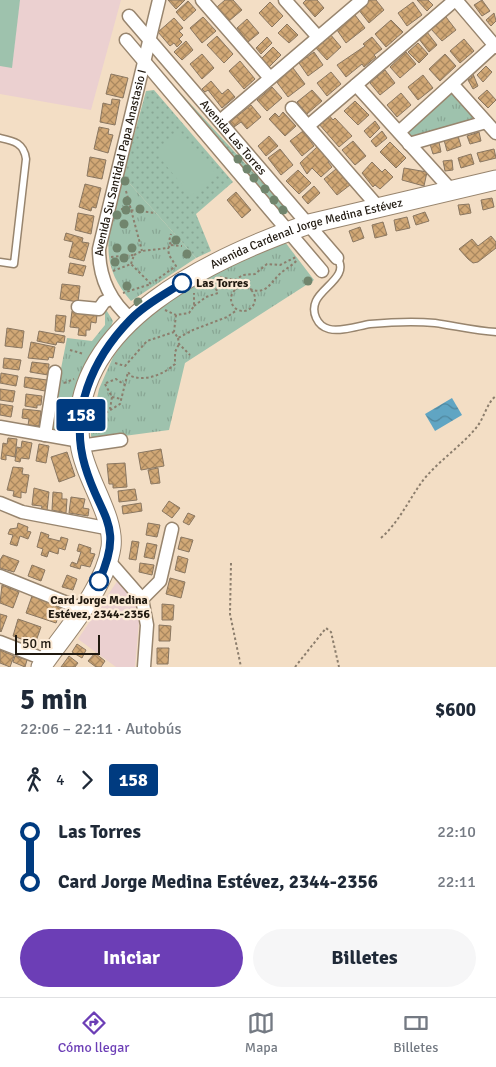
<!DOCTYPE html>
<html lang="es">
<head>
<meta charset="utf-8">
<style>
  :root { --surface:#fff; --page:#f6f6f7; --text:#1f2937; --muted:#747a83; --line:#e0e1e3; --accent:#6c3eb6 }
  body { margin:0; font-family:Signika,sans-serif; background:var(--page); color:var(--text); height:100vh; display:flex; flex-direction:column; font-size:19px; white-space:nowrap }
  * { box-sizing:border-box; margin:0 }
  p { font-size:16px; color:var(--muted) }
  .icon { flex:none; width:28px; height:28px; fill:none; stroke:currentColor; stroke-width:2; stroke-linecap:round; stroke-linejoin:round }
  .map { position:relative; height:667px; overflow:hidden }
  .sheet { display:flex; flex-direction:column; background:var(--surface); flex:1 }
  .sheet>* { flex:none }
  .badge { padding:0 10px; border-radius:4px; font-size:18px; line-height:32px }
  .scale { position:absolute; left:15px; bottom:12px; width:85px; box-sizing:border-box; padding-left:5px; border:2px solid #201910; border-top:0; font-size:14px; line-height:18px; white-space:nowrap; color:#201910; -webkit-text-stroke:4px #fdecd8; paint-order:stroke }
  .map>.badge { position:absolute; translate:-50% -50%; box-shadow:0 0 0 2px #fff }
  .legs { display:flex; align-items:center; gap:8px; height:55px; padding:0 20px; font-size:16px }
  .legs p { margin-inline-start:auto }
  .headline { display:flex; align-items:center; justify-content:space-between; height:85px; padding:0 20px }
  h1 { font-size:28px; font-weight:700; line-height:38px }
  .action { display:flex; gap:10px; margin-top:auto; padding:10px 20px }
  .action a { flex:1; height:58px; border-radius:30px; background:var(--accent); color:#fff; font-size:20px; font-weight:700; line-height:58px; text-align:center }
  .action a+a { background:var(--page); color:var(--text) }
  ul { padding:0 20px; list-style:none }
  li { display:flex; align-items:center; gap:18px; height:50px; font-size:19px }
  li i { display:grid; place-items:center; width:8px; height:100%; margin:0 6px; background:currentColor }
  li i::after { content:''; width:12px; height:12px; margin:-6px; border:4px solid; border-radius:50%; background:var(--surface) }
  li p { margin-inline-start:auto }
  li:first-child i { background:linear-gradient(#0000 50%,currentColor 0) }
  li:last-child i { background:linear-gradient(currentColor 50%,#0000 0) }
  .dock { display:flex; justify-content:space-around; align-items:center; height:70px; border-top:1px solid var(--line); background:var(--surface); font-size:14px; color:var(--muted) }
  .dock a { display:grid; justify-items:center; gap:2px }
  .dock .on { color:var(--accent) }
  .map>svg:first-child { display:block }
</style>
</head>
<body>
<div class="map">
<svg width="496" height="667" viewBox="0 0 496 667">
  <defs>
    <pattern id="grass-dots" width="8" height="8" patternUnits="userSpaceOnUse" patternTransform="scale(1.25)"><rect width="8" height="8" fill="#9ec2ad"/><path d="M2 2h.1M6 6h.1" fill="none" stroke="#88a694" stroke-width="1.8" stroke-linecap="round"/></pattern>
    <pattern id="park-tufts" width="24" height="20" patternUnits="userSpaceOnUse" patternTransform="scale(1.25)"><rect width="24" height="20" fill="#9ec2ad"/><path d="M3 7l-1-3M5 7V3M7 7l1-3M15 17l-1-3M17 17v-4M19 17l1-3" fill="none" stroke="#88a694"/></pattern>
    <pattern id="water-waves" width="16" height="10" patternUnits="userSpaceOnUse" patternTransform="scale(1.25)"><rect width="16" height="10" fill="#60a5c3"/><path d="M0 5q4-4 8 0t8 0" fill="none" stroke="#4f869d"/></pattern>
    <pattern id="building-cross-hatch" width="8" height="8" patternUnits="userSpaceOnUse" patternTransform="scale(1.25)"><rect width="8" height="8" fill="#d1a876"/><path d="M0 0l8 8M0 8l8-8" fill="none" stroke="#a9885f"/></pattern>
  </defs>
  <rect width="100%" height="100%" fill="#f3dec5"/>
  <g fill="#ebd0d0">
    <polygon points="0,0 121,0 91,110 0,94"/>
    <polygon points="118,580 137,604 139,622 135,667 116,667 78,639"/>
  </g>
  <g fill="url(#grass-dots)">
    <polygon points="154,64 285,207 288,212 286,214 280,212 153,65"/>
    <polygon points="154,90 233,182 196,214 211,251 196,258 123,176 146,91"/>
  </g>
  <g fill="url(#park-tufts)">
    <polygon points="453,91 478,119 410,138 405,133"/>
    <path d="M123 176 196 258 131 301C93 258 112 226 123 176Z"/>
    <polygon points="285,242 314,280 185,363 169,430 94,440 91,436 91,427 99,389 113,357 133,329 188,283"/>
    <polygon points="105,308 113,321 72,435 49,430 67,338 92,341 105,325"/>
  </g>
  <g fill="#9ec2ad">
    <polygon points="0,0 20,0 12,68 0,66"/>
    <polygon points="180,131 217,175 191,196 156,153"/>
  </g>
  <polygon fill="url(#water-waves)" points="452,398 462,415 435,431 425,414"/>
  <g fill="url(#building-cross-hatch)" stroke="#8a7761">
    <polygon points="168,0 185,0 176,9"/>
    <polygon points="225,0 233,0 242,10 229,21 217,7"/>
    <polygon points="306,0 317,0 324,8 315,17 303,3"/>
    <polygon points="369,0 376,0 384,10 369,23 358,9"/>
    <polygon points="417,0 428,0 433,5 427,11"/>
    <polygon points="482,0 490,11 482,16 474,5"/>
    <polygon points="188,1 196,10 184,21 176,12"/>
    <polygon points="270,2 283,16 272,27 259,13"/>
    <polygon points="413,2 422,15 407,26 398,13"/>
    <polygon points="494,13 496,21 491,26 486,20"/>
    <polygon points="355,15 365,28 346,43 337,30"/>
    <polygon points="203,17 216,31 202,43 190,28"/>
    <polygon points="446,17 456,30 442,41 431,29"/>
    <polygon points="174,18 183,28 179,31 183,35 179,39 182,42 177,47 174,43 170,46 158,32"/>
    <polygon points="247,19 259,33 248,42 237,28"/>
    <polygon points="391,20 403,32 386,47 375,34"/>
    <polygon points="287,24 298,35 289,43 278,33"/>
    <polygon points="427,32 437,45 429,52 419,39"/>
    <polygon points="330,34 341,47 327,60 315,47"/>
    <polygon points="217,36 233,54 224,63 207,45"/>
    <polygon points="267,37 272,43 261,54 256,48"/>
    <polygon points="372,37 382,49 374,55 376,57 364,67 362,64 346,77 337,65 365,46 363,44"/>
    <polygon points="464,39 474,51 460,63 450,51"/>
    <polygon points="186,41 193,50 182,60 174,52"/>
    <polygon points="418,43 428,54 419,63 408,52"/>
    <polygon points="273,47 281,55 269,67 261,59"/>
    <polygon points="314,52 323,65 308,76 299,63"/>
    <polygon points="406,52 416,64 400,78 390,67"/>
    <polygon points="202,54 214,68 202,79 190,64"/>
    <polygon points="445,54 456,66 440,81 429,69"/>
    <polygon points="240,61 255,79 244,89 229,71"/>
    <polygon points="486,66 492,72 483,82 477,75"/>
    <polygon points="293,68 305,84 288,97 276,81"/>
    <polygon points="385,70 395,83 380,95 370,83"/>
    <polygon points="331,72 341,84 327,96 317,83"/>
    <polygon points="111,74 128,78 123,98 106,94"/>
    <polygon points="473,74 478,86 473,89 468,80 472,77 471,75"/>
    <polygon points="423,75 433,88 418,100 408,87"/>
    <polygon points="211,81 222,94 228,89 235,97 222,108 208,90 205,92 202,89"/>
    <polygon points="272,87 282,98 267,111 257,100"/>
    <polygon points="312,90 322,101 307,114 297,102"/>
    <polygon points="487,90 496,100 488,108 478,98"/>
    <polygon points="401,93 411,105 397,117 387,105"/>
    <polygon points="112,99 120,100 115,125 100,122 103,103 111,105"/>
    <polygon points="355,101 369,115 358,125 344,111"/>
    <polygon points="251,105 261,117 247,129 241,122 234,127 230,122"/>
    <polygon points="283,112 296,126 285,136 269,119 275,113 279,117"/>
    <polygon points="328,114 333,120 335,118 352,136 339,147 318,123"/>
    <polygon points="375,121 380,128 370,138 364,131"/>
    <polygon points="99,127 109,129 108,134 113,135 108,153 94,149"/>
    <polygon points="303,131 314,146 302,156 290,141"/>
    <polygon points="382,131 387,138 376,147 371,141"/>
    <polygon points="479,132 481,141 470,144 467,136"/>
    <polygon points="269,136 278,146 266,156 258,146"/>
    <polygon points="458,136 461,146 447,151 444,140"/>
    <polygon points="353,141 366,156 355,165 342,150"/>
    <polygon points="390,142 406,158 396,168 380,152"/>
    <polygon points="439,142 441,152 433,154 430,144"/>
    <polygon points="317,147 330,160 328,162 332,167 321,177 312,168 307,174 300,163"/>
    <polygon points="280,149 293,165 281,175 268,158"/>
    <polygon points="494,149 496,158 480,162 477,153"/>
    <polygon points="471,154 474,164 461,168 458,158"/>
    <polygon points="90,157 106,160 102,179 87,176"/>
    <polygon points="452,160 453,170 445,171 443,161"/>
    <polygon points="372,162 382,172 385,169 393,177 380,189 375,185 373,187 362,173"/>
    <polygon points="404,168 427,172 424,186 402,180"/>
    <polygon points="336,169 350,185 337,195 324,179"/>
    <polygon points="298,170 311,183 299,194 286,181"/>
    <polygon points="85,184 101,188 96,208 92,207 91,211 79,207"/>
    <polygon points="314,186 320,193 308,204 302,197"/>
    <polygon points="236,192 251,210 242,218 227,200"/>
    <polygon points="492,198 494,207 483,210 481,200"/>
    <polygon points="469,204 471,213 460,215 458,205"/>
    <polygon points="425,212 429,221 416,225 413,216"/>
    <polygon points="78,213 94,216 91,234 75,230"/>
    <polygon points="407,217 410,228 396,231 394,220"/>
    <polygon points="383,222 387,235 375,238 372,225"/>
    <polygon points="360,227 364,238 353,242 349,231"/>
    <polygon points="66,233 83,238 82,242 89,243 84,261 69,257 73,242 64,240"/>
    <polygon points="491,236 496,242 496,248 478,262 473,263 468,259 459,249 472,239 478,246"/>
    <polygon points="70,263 86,266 83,276 68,273"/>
    <polygon points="62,284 80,286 78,302 60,299"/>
    <polygon points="72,311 97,315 96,323 91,322 90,330 86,330 86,336 78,335 79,328 70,327"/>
    <polygon points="56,315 66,316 64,332 55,331"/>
    <polygon points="7,328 24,331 22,348 5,346"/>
    <polygon points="39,331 65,336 64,343 57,342 56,345 37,341"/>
    <polygon points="31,342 55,347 53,358 49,357 48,360 28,358"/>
    <polygon points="4,358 21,360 19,370 3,368"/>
    <polygon points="32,362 49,364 48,375 30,372"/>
    <polygon points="1,373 18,376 16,386 0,383"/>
    <polygon points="25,377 47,380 45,391 24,387"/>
    <polygon points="0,389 15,391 13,402 0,400"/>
    <polygon points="26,394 42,396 41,405 37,405 37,408 25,406"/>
    <polygon points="0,404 13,406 11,417 0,415"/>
    <polygon points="23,409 41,411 39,426 28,425 29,419 22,418"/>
    <polygon points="8,438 17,439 15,457 6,455 6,460 1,459 3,443 7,444"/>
    <polygon points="22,441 32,443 29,459 21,458 20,462 15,461 17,447 21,448"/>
    <polygon points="39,444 49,446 46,463 36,461"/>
    <polygon points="161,449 164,466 141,470 138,453"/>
    <polygon points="67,452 75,476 59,482 51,457"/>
    <polygon points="125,463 127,487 113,488 113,484 109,484 107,464"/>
    <polygon points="13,467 23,468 22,474 29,475 26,493 21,492 21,498 13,496 14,491 7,490"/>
    <polygon points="158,468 160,483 151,484 148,470"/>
    <polygon points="34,488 49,492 47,511 41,510 42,506 32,505"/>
    <polygon points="135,489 137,500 119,502 118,491"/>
    <polygon points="53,492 62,493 62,499 67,499 66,513 52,510"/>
    <polygon points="71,497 85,499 83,508 89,509 88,516 69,513"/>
    <polygon points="169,501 180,508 172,518 162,511"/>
    <polygon points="141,503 142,511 123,514 122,506"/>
    <polygon points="188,513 195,516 189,525 183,522"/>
    <polygon points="18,523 28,527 27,531 31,532 28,539 20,536 17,546 10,544 13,535 8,534 10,529 17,528"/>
    <polygon points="148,523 160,525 157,537 146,535"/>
    <polygon points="41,532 49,535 48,538 60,541 61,537 68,539 65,550 59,548 58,554 49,551 47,557 41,555 43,549 37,547"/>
    <polygon points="181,537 193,540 189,552 178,549"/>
    <polygon points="132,541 139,542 136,560 129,559"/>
    <polygon points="147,543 157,545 154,559 144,557"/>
    <polygon points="79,544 91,548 90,553 95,554 90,567 81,565 80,569 70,566 72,562 77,564 81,552 77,551"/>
    <polygon points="3,555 19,561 14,572 0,568 0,560"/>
    <polygon points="178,556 188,559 185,573 175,570"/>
    <polygon points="140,563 154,565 152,575 139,572"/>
    <polygon points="32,565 45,570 41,581 28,576"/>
    <polygon points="67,575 77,579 73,590 62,587"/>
    <polygon points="170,578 185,582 181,598 166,594"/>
    <polygon points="2,585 19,592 13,608 0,603"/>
    <polygon points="32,596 62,606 56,623 26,613"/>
    <polygon points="162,604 174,605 173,620 162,620"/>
    <polygon points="0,614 7,616 1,632 0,631"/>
    <polygon points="18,619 41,627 35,644 13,636"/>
    <polygon points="159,625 171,626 170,641 159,641"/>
    <polygon points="77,644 86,650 82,658 72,652"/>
    <polygon points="157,648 169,648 168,664 157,664"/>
    <polygon points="0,650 14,656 10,667 0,663"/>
    <polygon points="95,653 105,661 101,667 96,667 88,661"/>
    <polygon points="15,656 27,660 25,667 13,662"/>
    <polygon points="69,656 78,663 75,667 61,667"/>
  </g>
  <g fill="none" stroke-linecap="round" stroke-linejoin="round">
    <defs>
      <g id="lane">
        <path d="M0 138C14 141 24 143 26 159L14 264 0 262"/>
        <path d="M337 258C350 275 322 287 316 301 311 312 317 326 329 329 341 332 358 326 370 324 392 322 414 321 435 323 456 326 476 331 496 332"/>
      </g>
      <g id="street">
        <polyline points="202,0 270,78"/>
        <polyline points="285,0 318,37"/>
        <polyline points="456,0 496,47"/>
        <path id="s1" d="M129 16 337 258"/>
        <polyline points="126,40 322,271"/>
        <polyline points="356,85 452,191"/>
        <polyline points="453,85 496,133"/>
        <polyline points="292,108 379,208"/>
        <polyline points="220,121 362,0"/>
        <polyline points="308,126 455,0"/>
        <polyline points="399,132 496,44"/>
        <polyline points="409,144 486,122"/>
        <polyline points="78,307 99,309 104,302 112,298"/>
        <path id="s2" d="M131 319C110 301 99 277 99 249L159 0"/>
        <polyline points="0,427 80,441"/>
        <polyline points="45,435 55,372"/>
        <polyline points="80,446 121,440"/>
        <polyline points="0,503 22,512 111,529"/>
        <polyline points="108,560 142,599 147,625 144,667"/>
        <polyline points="0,576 82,609"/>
        <polyline points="142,599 160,581 172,529"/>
        <polyline points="0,642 46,660"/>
      </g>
      <g id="secondary">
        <path id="s3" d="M41 667C65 632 105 589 111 547 115 516 84 477 80 443 66 323 217 256 309 224L496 180"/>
      </g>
    </defs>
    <use href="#lane" stroke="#98856e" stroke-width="9"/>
    <use href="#street" stroke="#98856e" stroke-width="15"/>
    <use href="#secondary" stroke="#98856e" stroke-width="21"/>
    <g stroke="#8c7e6d" stroke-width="2" stroke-dasharray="2.5 2.5" stroke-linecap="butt">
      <polyline points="126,191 142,251"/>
      <polyline points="121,209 156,213"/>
      <polyline points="171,245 182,246"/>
      <polyline points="134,255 142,251 168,248 171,245 169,241 171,234"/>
      <polyline points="111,257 134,255 131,264"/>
      <polyline points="113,271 131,264 151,284 123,293"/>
      <polyline points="220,277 235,280 243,275 255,274 267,264 280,265 296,257"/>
      <polyline points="232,280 236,290"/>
      <polyline points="155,281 176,266 169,255 168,248"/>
      <circle cx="243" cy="299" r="12"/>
      <path d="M250 289C267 296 271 281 282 272 287 268 293 265 297 260"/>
      <polyline points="194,306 206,297 218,293 213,283"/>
      <polyline points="165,310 176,315 189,313 194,306 194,293"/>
      <polyline points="176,315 174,332 178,338 193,330 227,317 237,310"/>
      <polyline points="178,338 179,344 190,355"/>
      <polyline points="70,350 84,354"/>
      <polyline points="115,363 125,366 147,341 174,332"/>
      <polyline points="64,383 74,379"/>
      <polyline points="106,383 116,379 125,385"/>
      <polyline points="105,384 112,397 110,409"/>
      <polyline points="112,397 121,399"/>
      <polyline points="61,413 62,425"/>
      <polyline points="62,413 66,401"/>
      <path d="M96 424 104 414 120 404 128 372 131 376C146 382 164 374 175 364V352L179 344"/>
      <path d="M381 538C400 521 409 499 424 479 440 460 461 446 476 428 484 419 487 402 496 396"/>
      <polyline points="231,563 230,614 241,667"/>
      <polyline points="295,667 326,628 331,632 339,667"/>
    </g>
    <use href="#lane" stroke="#fff" stroke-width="6"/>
    <use href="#street" stroke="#fff" stroke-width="12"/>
    <use href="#secondary" stroke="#fff" stroke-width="19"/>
  </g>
  <g fill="#71856d">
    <circle cx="238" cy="159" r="4.5"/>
    <circle cx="247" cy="169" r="4.5"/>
    <circle cx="254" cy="178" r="4.5"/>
    <circle cx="125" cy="181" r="4.5"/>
    <circle cx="265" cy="189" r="4.5"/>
    <circle cx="274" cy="200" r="4.5"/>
    <circle cx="127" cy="201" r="4.5"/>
    <circle cx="140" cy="209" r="4.5"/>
    <circle cx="126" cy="210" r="4.5"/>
    <circle cx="283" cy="210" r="4.5"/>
    <circle cx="117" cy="215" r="4.5"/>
    <circle cx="124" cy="224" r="4.5"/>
    <circle cx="176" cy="240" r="4.5"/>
    <circle cx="117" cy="248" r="4.5"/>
    <circle cx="132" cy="248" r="4.5"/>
    <circle cx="187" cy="254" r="4.5"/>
    <circle cx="124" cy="258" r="4.5"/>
    <circle cx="115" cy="262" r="4.5"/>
    <circle cx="308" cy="281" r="4.5"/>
    <circle cx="127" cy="286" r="4.5"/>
    <circle cx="138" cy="302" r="4.5"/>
  </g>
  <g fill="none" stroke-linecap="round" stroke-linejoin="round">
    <defs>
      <path id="line-1" d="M99 581C125 524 100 518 85 466 69 413 92 359 130 320 144 305 165 294 182 283"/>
    </defs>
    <use href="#line-1" stroke="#fff" stroke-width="11"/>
    <use href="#line-1" stroke="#003b80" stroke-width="8"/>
  </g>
  <g fill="#fff" stroke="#003b80" stroke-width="2.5">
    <circle cx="182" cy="283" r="9"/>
    <circle cx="99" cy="581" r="9"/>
  </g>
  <g text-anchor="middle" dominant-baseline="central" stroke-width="4.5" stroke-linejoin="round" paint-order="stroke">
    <g font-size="12" fill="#201910" stroke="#fdecd8">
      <text stroke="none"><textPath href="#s1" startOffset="160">Avenida Las Torres</textPath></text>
      <text stroke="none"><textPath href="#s2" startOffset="168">Avenida Su Santidad Papa Anastasio I</textPath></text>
      <text stroke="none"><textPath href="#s3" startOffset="586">Avenida Cardenal Jorge Medina Estévez</textPath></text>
    </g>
    <g font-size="12" font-weight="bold" fill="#201910" stroke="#fdecd8" text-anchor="start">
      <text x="196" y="283">Las Torres</text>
      <text x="99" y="600" text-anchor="middle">Card Jorge Medina<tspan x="99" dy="14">Estévez, 2344-2356</tspan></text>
    </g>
  </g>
</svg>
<div class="scale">50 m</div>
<b class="badge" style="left:81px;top:415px;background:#003b80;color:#fff">158</b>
</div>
<section class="sheet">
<div class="headline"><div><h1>5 min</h1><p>22:06 – 22:11 · Autobús</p></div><b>$600</b></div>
<div class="legs"><svg class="icon" aria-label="walk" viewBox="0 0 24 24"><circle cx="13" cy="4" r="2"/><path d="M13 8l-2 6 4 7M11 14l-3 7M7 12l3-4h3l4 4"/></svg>4<svg class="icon" aria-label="forward" viewBox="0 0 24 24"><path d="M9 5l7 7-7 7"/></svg><b class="badge" style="background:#003b80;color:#fff">158</b></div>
<ul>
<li><i style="color:#003b80"></i><b>Las Torres</b><p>22:10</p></li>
<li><i style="color:#003b80"></i><b>Card Jorge Medina Estévez, 2344-2356</b><p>22:11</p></li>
</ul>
<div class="action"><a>Iniciar</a><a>Billetes</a></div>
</section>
<nav class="dock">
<a class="on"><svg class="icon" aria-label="directions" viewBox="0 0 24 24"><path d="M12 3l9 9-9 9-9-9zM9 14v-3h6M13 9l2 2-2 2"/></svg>Cómo llegar</a>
<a><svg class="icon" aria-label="map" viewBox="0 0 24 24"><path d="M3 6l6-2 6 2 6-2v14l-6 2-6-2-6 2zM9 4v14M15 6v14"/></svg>Mapa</a>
<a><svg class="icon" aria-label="tickets" viewBox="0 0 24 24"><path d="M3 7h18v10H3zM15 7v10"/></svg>Billetes</a>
</nav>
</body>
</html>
